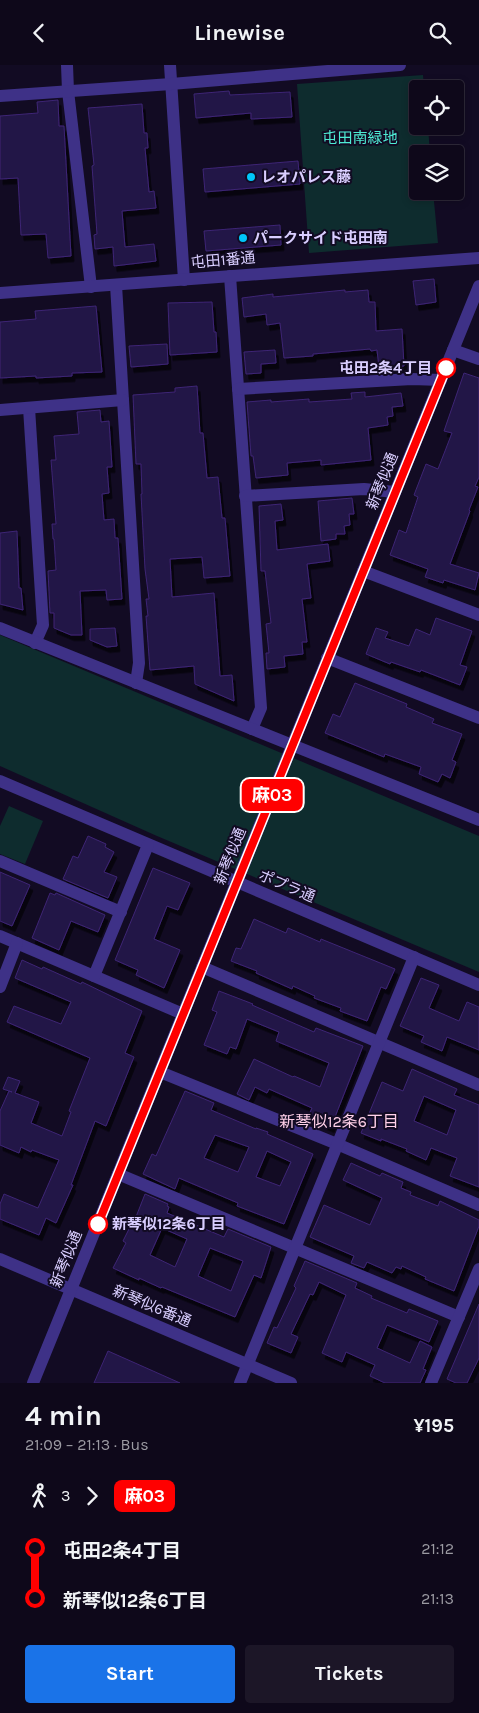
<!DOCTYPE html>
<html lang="en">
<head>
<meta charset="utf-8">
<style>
  :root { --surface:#0e081a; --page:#1c1627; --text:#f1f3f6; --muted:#9b9aa2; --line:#2e2939; --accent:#1a73e8 }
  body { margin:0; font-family:Karla,"Noto Sans JP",sans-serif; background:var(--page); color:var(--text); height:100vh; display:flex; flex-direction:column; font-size:19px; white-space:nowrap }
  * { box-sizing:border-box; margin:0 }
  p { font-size:16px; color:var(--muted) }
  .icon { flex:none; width:28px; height:28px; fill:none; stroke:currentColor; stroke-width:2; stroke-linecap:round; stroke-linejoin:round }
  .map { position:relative; height:1318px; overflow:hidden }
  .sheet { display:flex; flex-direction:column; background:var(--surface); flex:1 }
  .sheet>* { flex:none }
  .badge { padding:0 10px; border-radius:8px; font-size:18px; line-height:32px }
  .fabs { position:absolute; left:409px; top:15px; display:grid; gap:10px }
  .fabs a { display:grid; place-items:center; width:55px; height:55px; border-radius:5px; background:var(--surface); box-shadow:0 2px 8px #0003,0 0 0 1px var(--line); font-size:25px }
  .map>.badge { position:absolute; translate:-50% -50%; box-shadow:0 0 0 2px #fff }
  .legs { display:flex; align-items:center; gap:8px; height:55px; padding:0 25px; font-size:16px }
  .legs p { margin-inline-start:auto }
  .overview { display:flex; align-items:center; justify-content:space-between; height:85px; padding:0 25px }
  h1 { font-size:28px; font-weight:700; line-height:38px }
  .cta { display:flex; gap:10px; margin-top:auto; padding:10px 25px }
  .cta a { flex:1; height:58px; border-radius:5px; background:var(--accent); color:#fff; font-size:20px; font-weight:700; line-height:58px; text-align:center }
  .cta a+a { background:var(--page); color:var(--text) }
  ul { padding:0 25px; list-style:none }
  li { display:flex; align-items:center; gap:18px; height:50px; font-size:19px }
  li i { display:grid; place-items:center; width:8px; height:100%; margin:0 6px; background:currentColor }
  li i::after { content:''; width:12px; height:12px; margin:-6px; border:4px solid; border-radius:50%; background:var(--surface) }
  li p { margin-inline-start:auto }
  li:first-child i { background:linear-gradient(#0000 50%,currentColor 0) }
  li:last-child i { background:linear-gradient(currentColor 50%,#0000 0) }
  header { display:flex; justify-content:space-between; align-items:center; height:65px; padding:0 25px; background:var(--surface); font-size:22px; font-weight:700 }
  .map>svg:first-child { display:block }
</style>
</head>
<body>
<header><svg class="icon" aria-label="back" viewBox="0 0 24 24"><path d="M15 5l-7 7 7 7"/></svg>Linewise<svg class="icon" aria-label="search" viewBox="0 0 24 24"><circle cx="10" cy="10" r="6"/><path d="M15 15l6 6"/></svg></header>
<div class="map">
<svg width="479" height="1318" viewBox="0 0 479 1318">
  <defs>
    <filter id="shadow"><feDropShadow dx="3" dy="5.5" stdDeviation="0" flood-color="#0009"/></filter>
  </defs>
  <rect width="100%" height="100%" fill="#120b23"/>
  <g fill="#0e2c2e">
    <polygon points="423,10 424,24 418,24 418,61 428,61 430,89 418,89 418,126 433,126 438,178 309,188 297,19"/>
    <polygon points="0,570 479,771 479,907 157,771 0,701"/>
    <polygon points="9,741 43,756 25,799 0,789 0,761"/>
  </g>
  <g fill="#241646" stroke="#3d2575" fill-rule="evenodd" filter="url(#shadow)">
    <polygon points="229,26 230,30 290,27 292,52 251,54 251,48 196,53 194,29"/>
    <polygon points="58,35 59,61 64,61 71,191 48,193 46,169 21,170 18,113 0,114 0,51 38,48 37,37"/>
    <polygon points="142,39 144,68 147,68 148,83 145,83 149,127 154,126 156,143 122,146 125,182 154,179 156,196 114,201 113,182 95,184 94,170 97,169 92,101 94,100 88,43"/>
    <polygon points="298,96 300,119 205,127 203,104"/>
    <polygon points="280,160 281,180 206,186 204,166"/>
    <polygon points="434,214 436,237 416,240 413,216"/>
    <polygon points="345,225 345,227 368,225 369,237 375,237 376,266 402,264 404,301 379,303 377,285 371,286 370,284 313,289 313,291 284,293 280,258 267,260 266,249 244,252 242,233 273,229 273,232"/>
    <polygon points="212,237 214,267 216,267 217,287 170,290 168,238"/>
    <polygon points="96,241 102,307 72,308 72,311 36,313 36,311 0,313 0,257 36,254 35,246"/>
    <polygon points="167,279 168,299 131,302 129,281"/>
    <polygon points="275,285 276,298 261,299 261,308 246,309 244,287"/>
    <polygon points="464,308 479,313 479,412 475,421 478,422 469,445 470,446 450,499 479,508 475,525 444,515 443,518 425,512 428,504 390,490 399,465 406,468 418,432 414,430 426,399 438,404 452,368 444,366"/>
    <polygon points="197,321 200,368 203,368 207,413 218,412 222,453 225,453 230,511 204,513 202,492 170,494 172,532 214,528 220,611 232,610 234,636 195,619 194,601 150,605 146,551 148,551 146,534 149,534 145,504 141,429 142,429 141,399 136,399 133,330 175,327 175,323"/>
    <polygon points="365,327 365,332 401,328 403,341 392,342 393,351 387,352 388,360 368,363 371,395 321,400 321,395 287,398 288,410 256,413 253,391 251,391 247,337 271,335 271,337 309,334 309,337 352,334 351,328"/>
    <polygon points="100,345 101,357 109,356 112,402 107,402 109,428 102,429 104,455 114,454 115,473 118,473 122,534 107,535 106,525 80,526 82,570 71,570 54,563 54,548 50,548 48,506 56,505 54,474 53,474 52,459 56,459 51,395 56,395 54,371 79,369 77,347"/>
    <polygon points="352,433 354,449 349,449 350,460 344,461 345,469 336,469 336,474 321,476 318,436"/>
    <polygon points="281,439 283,455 275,456 277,485 328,479 330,496 307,499 311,533 302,534 307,577 302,577 303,589 284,591 285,602 267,604 266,588 269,588 266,559 271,558 265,506 261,506 259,441"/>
    <polygon points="17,466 19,523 21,523 23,545 0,539 0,468"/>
    <polygon points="436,553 472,566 460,600 467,602 460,620 421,605 420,607 391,597 390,599 366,589 376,563 388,567 385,573 409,581 416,564 430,570"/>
    <polygon points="115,563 117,581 107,582 90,575 90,564"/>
    <polygon points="355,618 407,639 406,642 434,654 432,658 462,669 452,695 456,697 450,713 442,709 438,717 419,709 421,702 385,689 384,692 325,668 333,649 340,652"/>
    <polygon points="88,771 106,779 105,782 114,787 104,807 117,812 108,833 63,814 73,791 78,793"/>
    <polygon points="153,803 190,818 178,845 167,841 154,874 180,885 164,923 136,910 138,905 115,895"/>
    <polygon points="0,807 30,820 12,861 0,856"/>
    <polygon points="50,828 55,830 56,828 105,850 98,867 71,856 59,885 32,873"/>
    <polygon points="254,854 286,868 288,863 320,877 321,874 395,904 386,924 381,922 367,956 340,946 341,943 314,933 315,931 293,921 292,924 256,908 257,906 231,896 236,883 241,884"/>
    <polygon points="22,895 42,904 43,902 81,919 82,917 142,946 125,988 134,992 106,1061 95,1056 71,1120 73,1120 56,1158 46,1153 39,1170 0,1154 0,1139 4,1129 38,1143 59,1095 32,1085 31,1087 21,1082 19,1088 0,1080 0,1046 9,1026 12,1027 3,1024 8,1012 20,1016 15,1028 39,1037 31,1058 62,1071 71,1047 69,1046 90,993 7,957 14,941 61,959 71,937 15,913"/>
    <polygon points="421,913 439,920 429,943 459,956 467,937 479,942 479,985 447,972 442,986 421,977 424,971 400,961"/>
    <polygon points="219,926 253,939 252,940 314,967 316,963 363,981 331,1062 308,1052 312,1043 269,1024 267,1028 255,1022 249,1035 237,1029 254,994 293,1012 294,1011 320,1022 329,998 276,976 279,967 247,954 236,984 230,982 227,989 204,980 217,947 212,945"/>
    <path d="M412 1004 457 1024 454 1030 479 1040V1122L450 1111 457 1093 431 1083 426 1095 406 1086 407 1084 381 1074V1076L361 1068 382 1017 403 1026ZM424 1031 456 1045 447 1070 414 1056Z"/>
    <path d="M185 1026 214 1038 211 1045 256 1064V1063L268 1067 267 1069 313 1089 284 1159 237 1141 238 1138 179 1113 175 1124 143 1109 152 1089 156 1091ZM215 1070 249 1082 238 1107 204 1093ZM267 1086 291 1097 280 1121 256 1112Z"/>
    <polygon points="351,1098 380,1111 382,1108 403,1117 401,1123 411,1127 410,1130 438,1141 440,1136 479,1155 479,1161 454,1226 425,1214 426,1212 402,1201 401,1204 396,1202 392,1208 367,1197 364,1203 351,1198 354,1191 310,1172 324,1140 370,1160 382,1133 343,1115"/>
    <path d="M145 1129 168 1139 167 1141 169 1142 167 1148 224 1172 228 1164 271 1182 261 1213 254 1210 235 1252 162 1222 161 1223 139 1213V1215L113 1203 126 1178 123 1176 130 1162H132ZM162 1163 187 1174 175 1202 150 1190ZM210 1183 243 1196 231 1226 198 1211Z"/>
    <polygon points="305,1196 357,1218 355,1223 372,1231 371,1233 407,1248 409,1244 438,1256 429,1277 387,1260 377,1283 410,1298 420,1276 432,1282 423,1304 426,1305 420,1318 385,1318 370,1311 375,1300 346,1287 342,1297 322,1288 346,1230 319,1217 313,1230 310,1229 291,1269 298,1272 291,1288 267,1278 274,1262 277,1263 296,1223 294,1221"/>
    <polygon points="479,1239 479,1293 467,1318 456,1318 447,1314"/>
    <polygon points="108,1286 180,1318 94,1318"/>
  </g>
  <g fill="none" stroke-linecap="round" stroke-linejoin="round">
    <g stroke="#3e3187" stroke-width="12">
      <polyline points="67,0 68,26 91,222"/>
      <polyline points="170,0 184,215"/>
      <polyline points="0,31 171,19 400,0"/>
      <polyline points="230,211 261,643 252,664"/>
      <polyline points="116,220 139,598 136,618"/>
      <polyline points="453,285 479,294"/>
      <polyline points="238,324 412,314 441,315"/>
      <polyline points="29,343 43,560 35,578"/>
      <polyline points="0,345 123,335"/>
      <polyline points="245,431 364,424 395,427"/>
      <polyline points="363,506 479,550"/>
      <polyline points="327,593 479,653"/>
      <polyline points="0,716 479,920"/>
      <polyline points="0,796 121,847"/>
      <polyline points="0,871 183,949"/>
      <polyline points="202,902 479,1020"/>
      <polyline points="94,911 148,780"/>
      <polyline points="0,922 17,878"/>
      <polyline points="160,1007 337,1079 479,1140"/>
      <polyline points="118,1109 459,1252"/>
      <polyline points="240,1318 414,892"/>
      <polyline points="431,1318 479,1204"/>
    </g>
    <g stroke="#3e3187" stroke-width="12">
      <polyline points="0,228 479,193"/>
      <polyline points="0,563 479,755"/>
      <polyline points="0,1194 291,1318"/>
      <polyline points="33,1318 479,221"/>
    </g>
  </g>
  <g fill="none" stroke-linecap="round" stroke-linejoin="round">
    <defs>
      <polyline id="line-1" points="98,1159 446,303"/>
    </defs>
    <use href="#line-1" stroke="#fff" stroke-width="11"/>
    <use href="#line-1" stroke="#f00" stroke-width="8"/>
  </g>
  <g fill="#00c6f9" stroke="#120b23" stroke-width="2">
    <circle cx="251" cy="112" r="5"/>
    <circle cx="243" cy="173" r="5"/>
  </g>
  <g fill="#fff" stroke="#f00" stroke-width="2.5">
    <circle cx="446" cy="303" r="9"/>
    <circle cx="98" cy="1159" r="9"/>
  </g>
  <g text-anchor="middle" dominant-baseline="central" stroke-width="4" stroke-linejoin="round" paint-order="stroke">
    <g font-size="15" fill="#4eebd4" stroke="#120b23">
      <text x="360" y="73">屯田南緑地</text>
    </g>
    <g font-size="15" font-weight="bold" fill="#d9ceff" stroke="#120b23" text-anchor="start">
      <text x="261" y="112">レオパレス藤</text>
      <text x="253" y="173">パークサイド屯田南</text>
    </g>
    <g font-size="15" fill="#d9ceff" stroke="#120b23">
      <text transform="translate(223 195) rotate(-5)">屯田1番通</text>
      <text transform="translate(382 416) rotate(-68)">新琴似通</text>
      <text transform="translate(230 791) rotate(-68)">新琴似通</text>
      <text transform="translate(287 821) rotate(23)">ポプラ通</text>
      <text transform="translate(66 1194) rotate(-68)">新琴似通</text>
      <text transform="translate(152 1241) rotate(23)">新琴似6番通</text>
    </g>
    <g font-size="15" font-weight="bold" fill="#d9ceff" stroke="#120b23" text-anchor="end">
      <text x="432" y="303">屯田2条4丁目</text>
      <text x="112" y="1159" text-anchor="start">新琴似12条6丁目</text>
    </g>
    <g font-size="16" fill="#ffd0e9" stroke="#120b23">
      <text x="339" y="1056">新琴似12条6丁目</text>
    </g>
  </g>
</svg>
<div class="fabs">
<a><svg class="icon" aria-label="locate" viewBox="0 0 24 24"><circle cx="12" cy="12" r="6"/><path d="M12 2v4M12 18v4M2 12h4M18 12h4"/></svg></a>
<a><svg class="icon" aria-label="layers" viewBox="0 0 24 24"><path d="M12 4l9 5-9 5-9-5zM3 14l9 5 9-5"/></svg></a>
</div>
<b class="badge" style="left:272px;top:730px;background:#f00;color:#fff">麻03</b>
</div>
<section class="sheet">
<div class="overview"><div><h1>4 min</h1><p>21:09 – 21:13 · Bus</p></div><b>¥195</b></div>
<div class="legs"><svg class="icon" aria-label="walk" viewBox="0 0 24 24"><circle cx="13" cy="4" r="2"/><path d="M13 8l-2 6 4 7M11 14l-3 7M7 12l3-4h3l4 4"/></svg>3<svg class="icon" aria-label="forward" viewBox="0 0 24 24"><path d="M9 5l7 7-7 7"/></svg><b class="badge" style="background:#f00;color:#fff">麻03</b></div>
<ul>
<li><i style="color:#f00"></i><b>屯田2条4丁目</b><p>21:12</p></li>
<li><i style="color:#f00"></i><b>新琴似12条6丁目</b><p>21:13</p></li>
</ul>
<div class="cta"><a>Start</a><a>Tickets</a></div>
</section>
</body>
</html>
